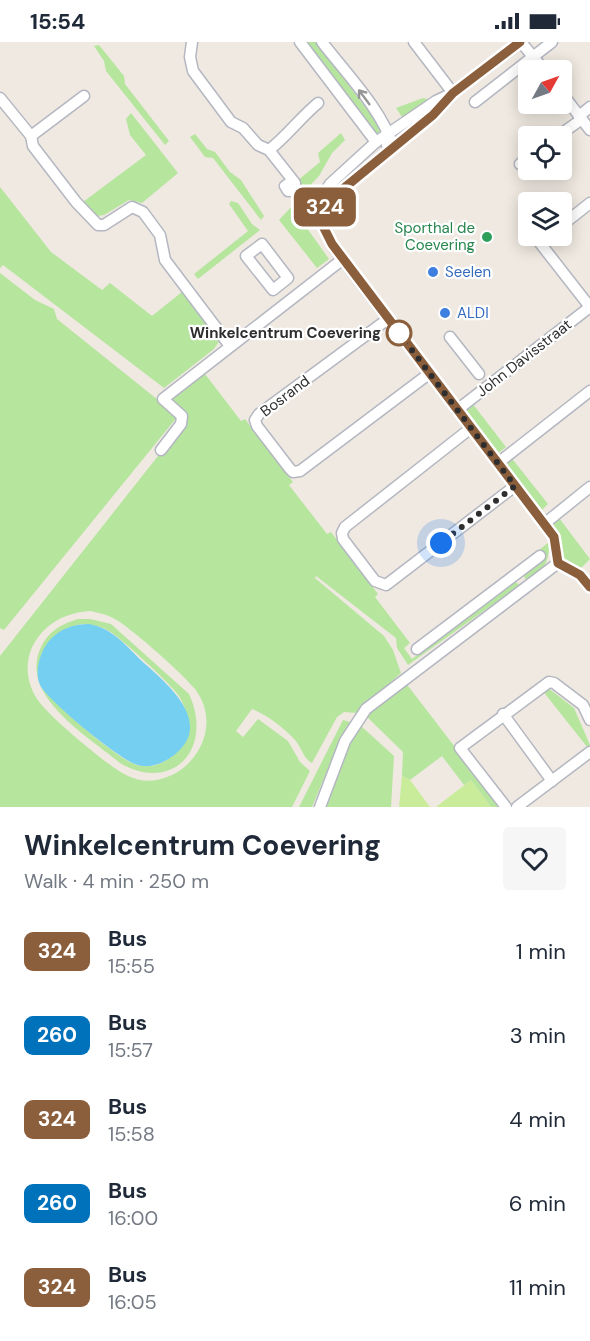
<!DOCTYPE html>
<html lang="en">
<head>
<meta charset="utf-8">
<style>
  :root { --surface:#fff; --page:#f6f6f7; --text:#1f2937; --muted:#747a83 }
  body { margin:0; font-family:"DM Sans",sans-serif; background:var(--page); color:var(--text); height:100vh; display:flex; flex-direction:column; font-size:22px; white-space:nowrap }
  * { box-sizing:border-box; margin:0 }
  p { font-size:20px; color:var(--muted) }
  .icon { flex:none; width:33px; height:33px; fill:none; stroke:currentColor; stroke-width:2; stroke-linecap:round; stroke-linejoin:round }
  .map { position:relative; height:765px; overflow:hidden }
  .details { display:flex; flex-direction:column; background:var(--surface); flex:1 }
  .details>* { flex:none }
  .badge { padding:0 12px; border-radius:9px; font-size:21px; line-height:39px }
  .needle { width:39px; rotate:50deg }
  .controls { position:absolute; left:518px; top:18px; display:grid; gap:12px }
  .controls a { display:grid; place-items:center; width:54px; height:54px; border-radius:6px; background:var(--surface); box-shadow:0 3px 15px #0003; font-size:30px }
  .you { position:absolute; width:30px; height:30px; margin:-15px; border:4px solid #fff; border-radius:50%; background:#1a73e8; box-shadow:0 0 0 9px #1a73e833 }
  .map>.badge { position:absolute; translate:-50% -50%; box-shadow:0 0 0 3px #fff }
  .round { display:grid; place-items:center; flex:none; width:63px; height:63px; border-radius:6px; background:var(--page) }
  .overview { display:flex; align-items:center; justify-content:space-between; height:102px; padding:0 24px }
  h1 { font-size:28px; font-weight:700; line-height:45px }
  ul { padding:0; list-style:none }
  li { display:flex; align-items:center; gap:18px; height:84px; padding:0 24px }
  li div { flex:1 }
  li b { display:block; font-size:22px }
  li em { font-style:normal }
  li .badge { min-width:66px; font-weight:700; text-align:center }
  .status { display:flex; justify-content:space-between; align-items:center; height:42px; padding:0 30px; background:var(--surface); direction:ltr }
  .status svg { height:16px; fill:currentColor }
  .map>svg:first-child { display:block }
</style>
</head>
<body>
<div class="status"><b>15:54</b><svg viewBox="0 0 49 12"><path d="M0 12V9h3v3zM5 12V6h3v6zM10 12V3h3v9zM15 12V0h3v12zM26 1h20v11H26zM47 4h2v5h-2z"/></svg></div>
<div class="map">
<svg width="590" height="765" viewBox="0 0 590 765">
  <rect width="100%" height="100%" fill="#efe9e1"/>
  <g fill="#b6e59e" fill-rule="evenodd">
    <polygon points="304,0 316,0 381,86 380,92 375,92"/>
    <polygon points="99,3 124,34 125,42 169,99 165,103 106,29 104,19 94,4"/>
    <polygon points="423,56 431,58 404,78 396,66"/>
    <polygon points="131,71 178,131 142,161 129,158 104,173 97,174 83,160 146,113 130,93 126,77"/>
    <polygon points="341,91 345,98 332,111 319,134 302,152 297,150 297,139 320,120 318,111"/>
    <polygon points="195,92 207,107 215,110 230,130 241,138 264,174 261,178 213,116 205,115 190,95"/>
    <polygon points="0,145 51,210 102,248 110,241 152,274 182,250 193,259 220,298 214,307 164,346 3,223 0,226 0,231 35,258 54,267 57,277 178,374 4,588 0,586"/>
    <polygon points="231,159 238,161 252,182 260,188 198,237 194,232 248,189 229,162"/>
    <polygon points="294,162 299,175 329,217 317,226 279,178"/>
    <path d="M205 332 241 379 245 377 293 440 289 443 327 492 331 490 378 552 375 555 410 601 404 606 412 617 514 539 520 543 408 623 397 606 396 596 316 534 315 536 384 594 393 608 401 631 357 671 344 670 337 675 312 721C303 716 302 706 295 698 284 686 267 673 252 667L236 689 243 695 258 677 288 699 300 720 310 729 292 765H0V614L188 376 175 365 172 358ZM91 569C98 571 106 572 113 576 127 582 184 633 195 647 222 682 198 730 157 738 146 740 136 738 126 733 109 725 47 673 37 657 10 614 45 570 91 569Z"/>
    <polygon points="472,361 506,405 497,412 463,367"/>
    <polygon points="510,414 548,462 542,468 504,419"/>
    <polygon points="559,476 590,517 581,526 562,516 550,483"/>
    <path d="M549 500C550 518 544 532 525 537L523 532 544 516 538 509Z"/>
    <path d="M78 577H90L111 582 189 652C214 706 173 752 120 721 88 694 16 653 42 603 50 588 62 582 78 577ZM82 582C92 583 101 584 109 589 120 595 172 643 179 654 184 663 189 674 188 684 187 707 162 730 137 723 118 718 45 656 39 637 34 625 45 613 50 604 59 590 66 585 82 582Z"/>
    <polygon points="405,640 501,765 491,765 471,738 464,743 442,714 410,738 402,734 403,710 366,674"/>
    <polygon points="548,646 574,666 590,703 588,706 542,648"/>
    <polygon points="343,678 353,681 339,700 312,765 299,765"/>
    <polygon points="361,684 394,714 391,765 322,765 342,713"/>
  </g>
  <g fill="#c9ec9a">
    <polygon points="402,734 410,738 430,765 399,765"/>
    <polygon points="471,738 491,765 436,765"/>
  </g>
  <path fill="#75cff0" d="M89 582C113 586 127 605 144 621 170 644 217 684 170 716 160 723 146 727 135 722 118 716 47 658 40 643 34 630 40 611 48 600 59 587 73 582 89 582Z"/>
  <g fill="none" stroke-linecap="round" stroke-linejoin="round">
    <defs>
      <g id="minor">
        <polyline points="192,0 190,15 193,29 231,80 243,86 258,103 269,108 295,141 295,148 288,149 285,144 292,139"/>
        <polyline points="300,0 376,100"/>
        <polyline points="414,0 453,51"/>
        <polyline points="521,0 453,51 436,59 376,100 330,142 317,162 316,170 332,203 554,495 558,521"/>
        <polyline points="521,0 544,28"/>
        <polyline points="561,50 590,88"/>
        <polyline points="0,56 31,94 33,104 76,160 98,183 104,183 132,165 143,170 160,193 165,218 230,304"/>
        <polyline points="475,60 552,0"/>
        <polyline points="579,74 590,65"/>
        <polyline points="31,94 84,54"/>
        <polyline points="558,94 582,77"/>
        <polyline points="387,103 393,105 433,73 451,54"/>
        <path d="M269 108C287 94 300 76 318 61"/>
        <polyline points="520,122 528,116"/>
        <path d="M319 176 327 160 393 105C383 69 345 30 322 0"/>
        <polyline points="566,180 590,161"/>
        <polyline points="540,201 590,265"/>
        <polygon points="262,202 288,236 273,248 246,214"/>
        <polyline points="388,277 259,372 255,378 257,384 290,427 293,430 300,429 430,331"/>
        <polyline points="450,295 479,332"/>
        <polyline points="457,368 590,265"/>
        <polyline points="471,386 345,485 342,491 343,497 375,539 386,543 515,444"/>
        <polyline points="161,408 181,382 182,374 163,357 343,217"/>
        <polyline points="498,421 590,349"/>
        <polyline points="544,482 590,445"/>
        <polyline points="558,521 580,533 590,545"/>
        <polyline points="417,607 540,514"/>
        <polyline points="503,672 552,739"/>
        <polyline points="320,765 345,699 366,667 558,521"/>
        <polyline points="506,765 460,706 549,640 554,641 583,663 590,678"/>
        <polyline points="517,765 590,710"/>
      </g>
    </defs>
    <use href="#minor" stroke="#b4b7c1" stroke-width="13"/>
    <use href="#minor" stroke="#fff" stroke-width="10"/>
  </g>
  <defs><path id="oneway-shaft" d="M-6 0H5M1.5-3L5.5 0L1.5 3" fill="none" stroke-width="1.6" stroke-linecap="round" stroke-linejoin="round" transform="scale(1.5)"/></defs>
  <use stroke="#969696" href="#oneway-shaft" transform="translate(364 55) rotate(-127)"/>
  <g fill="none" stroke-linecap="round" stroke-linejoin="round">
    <defs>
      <polyline id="line" points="520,0 453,51 433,73 327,160 319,176 332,202 554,495 558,521 580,533 590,545"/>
    </defs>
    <use href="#line" stroke="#fff" stroke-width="14"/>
    <use href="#line" stroke="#8b5e3c" stroke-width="9"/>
    <polyline stroke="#2e2e2e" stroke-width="6" stroke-dasharray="0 10.8" points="399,291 515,444 441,501"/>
  </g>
  <circle fill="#2e9e5b" stroke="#fff" stroke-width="2" cx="487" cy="195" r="6"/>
  <g fill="#3f7fe0" stroke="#fff" stroke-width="2">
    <circle cx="433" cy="230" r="6"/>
    <circle cx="445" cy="271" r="6"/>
  </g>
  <circle fill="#fff" stroke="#8b5e3c" stroke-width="3" cx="399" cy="291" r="12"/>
  <g text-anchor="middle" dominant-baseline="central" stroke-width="4.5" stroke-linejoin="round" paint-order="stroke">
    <g font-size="15" fill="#27864d" stroke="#fff" text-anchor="end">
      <text x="475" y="186">Sporthal de<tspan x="475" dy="17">Coevering</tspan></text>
    </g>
    <g font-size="15" fill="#366cbe" stroke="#fff" text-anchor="start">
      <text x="445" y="230">Seelen</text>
      <text x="457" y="271">ALDI</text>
    </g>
    <g font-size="15" font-weight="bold" fill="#2e2e2e" stroke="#fff" text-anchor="end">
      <text x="381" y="291">Winkelcentrum Coevering</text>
    </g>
    <g font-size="15" fill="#2e2e2e" stroke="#fff">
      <text transform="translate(524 316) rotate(-38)">John Davisstraat</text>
      <text transform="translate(285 354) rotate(-37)">Bosrand</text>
    </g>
  </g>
</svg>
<div class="controls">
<a><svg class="needle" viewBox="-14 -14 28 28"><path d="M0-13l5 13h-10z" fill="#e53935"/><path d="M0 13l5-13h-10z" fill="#747a83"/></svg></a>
<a><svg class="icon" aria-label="locate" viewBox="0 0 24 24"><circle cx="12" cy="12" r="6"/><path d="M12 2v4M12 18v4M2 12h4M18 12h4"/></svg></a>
<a><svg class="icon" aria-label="layers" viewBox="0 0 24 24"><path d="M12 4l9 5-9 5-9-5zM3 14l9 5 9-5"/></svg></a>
</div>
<div class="you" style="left:441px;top:501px"></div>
<b class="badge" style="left:325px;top:165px;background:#8b5e3c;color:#fff">324</b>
</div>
<section class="details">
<div class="overview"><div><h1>Winkelcentrum Coevering</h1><p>Walk · 4 min · 250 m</p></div><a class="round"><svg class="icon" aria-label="heart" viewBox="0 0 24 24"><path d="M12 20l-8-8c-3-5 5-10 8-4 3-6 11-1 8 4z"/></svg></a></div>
<ul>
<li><span class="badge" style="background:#8b5e3c;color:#fff">324</span><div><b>Bus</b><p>15:55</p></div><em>1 min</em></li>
<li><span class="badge" style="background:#0072bc;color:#fff">260</span><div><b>Bus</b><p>15:57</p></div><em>3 min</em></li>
<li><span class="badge" style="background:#8b5e3c;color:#fff">324</span><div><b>Bus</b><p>15:58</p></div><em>4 min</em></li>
<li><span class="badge" style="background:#0072bc;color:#fff">260</span><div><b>Bus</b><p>16:00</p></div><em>6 min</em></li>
<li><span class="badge" style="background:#8b5e3c;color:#fff">324</span><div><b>Bus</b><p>16:05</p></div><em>11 min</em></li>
</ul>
</section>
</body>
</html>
